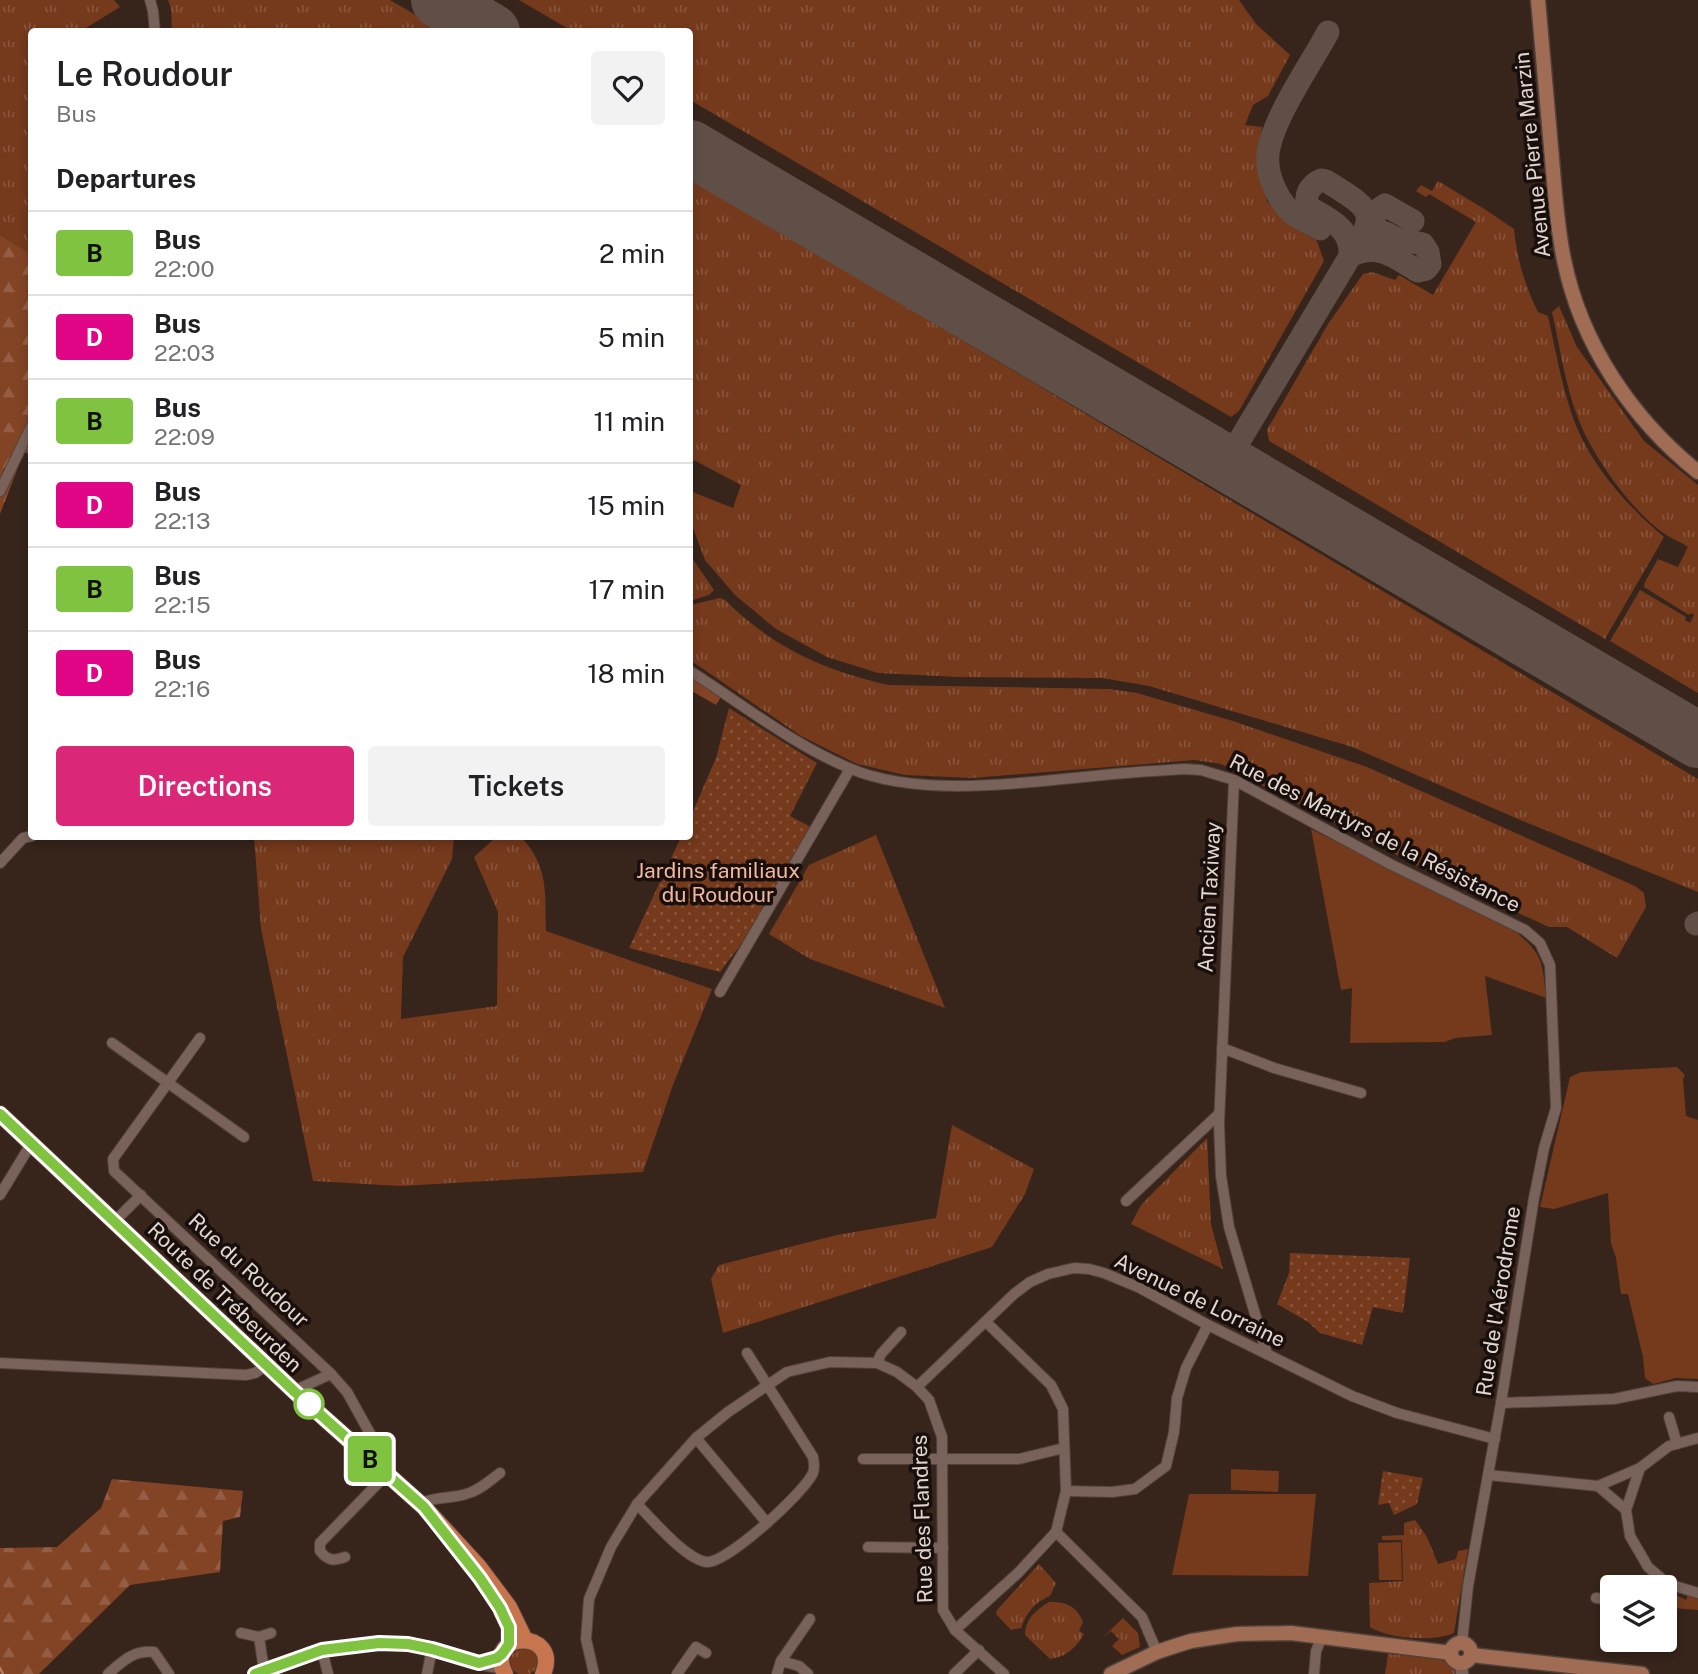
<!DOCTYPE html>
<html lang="en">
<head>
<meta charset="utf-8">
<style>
  :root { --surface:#fff; --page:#f2f2f2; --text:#202124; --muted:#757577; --line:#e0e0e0; --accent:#db2777 }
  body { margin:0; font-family:"Public Sans",sans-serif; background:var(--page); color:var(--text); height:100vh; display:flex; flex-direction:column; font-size:26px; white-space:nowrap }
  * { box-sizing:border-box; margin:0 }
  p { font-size:23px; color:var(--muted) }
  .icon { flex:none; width:38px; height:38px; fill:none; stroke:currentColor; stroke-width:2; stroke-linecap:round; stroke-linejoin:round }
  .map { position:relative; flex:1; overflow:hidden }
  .drawer { position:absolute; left:28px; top:28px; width:665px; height:812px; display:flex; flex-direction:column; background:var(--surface); border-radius:7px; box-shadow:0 4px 10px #0003 }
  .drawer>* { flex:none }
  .badge { padding:0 14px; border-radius:5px; font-size:24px; line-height:46px }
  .tools { position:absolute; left:1600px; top:1575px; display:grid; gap:14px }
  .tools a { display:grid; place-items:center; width:77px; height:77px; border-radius:7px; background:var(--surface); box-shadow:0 4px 10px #0003; font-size:35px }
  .map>.badge { position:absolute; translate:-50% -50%; box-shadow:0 0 0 4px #fff }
  h2 { padding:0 28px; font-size:26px; line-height:63px }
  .round { display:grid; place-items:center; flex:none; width:74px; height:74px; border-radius:7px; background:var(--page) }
  .head { display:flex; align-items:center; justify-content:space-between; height:119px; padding:0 28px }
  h1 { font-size:33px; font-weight:600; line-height:52px }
  .action { display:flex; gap:14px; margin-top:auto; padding:14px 28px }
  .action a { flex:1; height:80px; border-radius:7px; background:var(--accent); color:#fff; font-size:28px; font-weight:600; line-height:80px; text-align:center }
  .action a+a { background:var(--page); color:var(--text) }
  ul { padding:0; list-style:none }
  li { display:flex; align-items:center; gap:21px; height:84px; padding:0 28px; border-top:2px solid var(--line) }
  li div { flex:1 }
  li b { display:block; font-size:26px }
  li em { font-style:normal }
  li .badge { min-width:77px; font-weight:700; text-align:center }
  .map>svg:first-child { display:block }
</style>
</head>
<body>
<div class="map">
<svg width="1698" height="1674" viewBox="0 0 1698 1674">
  <defs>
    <pattern id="grass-tufts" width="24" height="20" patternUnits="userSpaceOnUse" patternTransform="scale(1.75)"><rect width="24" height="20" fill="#75391c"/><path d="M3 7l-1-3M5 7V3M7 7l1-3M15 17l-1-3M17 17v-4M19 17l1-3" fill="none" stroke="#88553c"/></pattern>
    <pattern id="forest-firs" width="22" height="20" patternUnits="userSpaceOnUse" patternTransform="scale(1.75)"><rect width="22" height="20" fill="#834325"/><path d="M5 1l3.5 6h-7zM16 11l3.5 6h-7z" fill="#945d44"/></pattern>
    <pattern id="garden-dots" width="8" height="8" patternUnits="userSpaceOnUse" patternTransform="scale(1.75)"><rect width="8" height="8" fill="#75391c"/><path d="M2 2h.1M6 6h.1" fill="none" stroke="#88553c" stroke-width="1.8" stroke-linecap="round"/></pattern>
  </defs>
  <rect width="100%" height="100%" fill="#37241b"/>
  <g fill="url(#grass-tufts)">
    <polygon points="0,0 114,0 120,7 81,31 32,32 31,255 0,235"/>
    <polygon points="168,0 390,0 443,31 172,31 171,8"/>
    <polygon points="519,0 1239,0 1256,24 1290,55 1268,96 1253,105 1245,125 1262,127 1257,161 1267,201 1293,227 1317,241 1324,261 1239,411 1231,417 690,100 690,32 572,31"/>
    <polygon points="690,178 1698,779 1698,892 1518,819 1352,747 1149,686 1102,678 957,677 878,673 827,657 776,629 735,595 705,560 690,520 690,491 733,508 741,485 690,458"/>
    <path d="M1438 181 1486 210 1514 229C1517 260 1525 285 1538 312L1548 316C1555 348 1561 381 1571 412 1587 461 1625 504 1664 537L1605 639 1269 441 1267 430 1328 324 1363 274 1372 272 1395 280 1399 275 1433 295 1476 222 1429 194 1426 197 1416 191 1421 185 1432 191Z"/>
    <path d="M1559 306 1577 347 1644 441 1698 485V693L1610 641 1640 590 1686 617 1685 620 1690 623 1694 615 1691 613 1689 615 1644 587 1645 582 1658 559 1678 567 1688 547C1681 542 1672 539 1665 534 1632 512 1591 454 1578 418 1565 385 1560 347 1552 312Z"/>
    <polygon points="690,555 714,590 709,595 690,601"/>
    <path d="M720 598 725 600C774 648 823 670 889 685L1110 689 1137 693 1233 721 1367 767 1635 886 1644 893 1646 907 1617 958 1567 927H1549L1444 879 1221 764 1195 760 972 778 905 775 857 764 801 736 690 660V605Z"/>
    <polygon points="876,835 945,1008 810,959 769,934 809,865"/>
    <path d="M254 837H454L452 859 403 957 401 1019 497 1006 498 912 474 857 496 837H521C549 867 545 893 546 931L712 989 673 1085 643 1172 400 1186 313 1181 261 929Z"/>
    <polygon points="952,1125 1034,1169 1025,1194 992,1247 723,1333 711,1279 719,1265 837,1235 936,1218"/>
    <polygon points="1207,1138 1211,1224 1223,1269 1131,1224 1141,1205"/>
    <path d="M1415 1520 1427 1537 1438 1564 1456 1559 1458 1551 1468 1549 1454 1633C1434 1642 1388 1639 1370 1627L1369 1583 1403 1581 1402 1540H1382V1536L1404 1535V1523Z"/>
    <path d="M1039 1564 1056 1583 1050 1596C1035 1602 1027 1612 1021 1628L1011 1630 996 1614 997 1610Z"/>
    <polygon points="1668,1591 1686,1600 1688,1595 1698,1598 1698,1610 1674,1608 1670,1633 1668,1633 1669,1622 1664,1620 1664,1598"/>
    <path d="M1049 1602C1065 1601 1077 1606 1083 1622L1079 1631 1084 1634C1076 1648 1066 1657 1050 1659L1025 1635C1025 1619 1036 1610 1049 1602Z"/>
    <polygon points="1123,1618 1138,1633 1140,1647 1122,1655 1112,1646 1119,1639 1111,1631 1101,1639"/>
    <circle cx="524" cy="1661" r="14"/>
    <polygon points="1388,1654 1443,1659 1457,1674 1385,1674"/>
  </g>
  <g fill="url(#forest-firs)">
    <polygon points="0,235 32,255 31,455 24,452 0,514"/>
    <polygon points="690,675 721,697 716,705 690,690"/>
    <polygon points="112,1479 243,1491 240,1517 223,1521 220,1572 130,1585 39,1674 0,1674 0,1548 57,1547 101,1508"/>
  </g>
  <g fill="url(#garden-dots)">
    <polygon points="729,708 817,763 790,816 811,827 747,936 720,972 629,948 681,837 690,836 690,818 716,758"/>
    <polygon points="1290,1253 1410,1258 1403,1313 1373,1307 1362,1345 1320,1333 1308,1322 1277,1304 1289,1273"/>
    <polygon points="1383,1471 1423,1478 1417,1504 1394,1515 1389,1503 1378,1505"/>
  </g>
  <g fill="#75391c">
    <path d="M1311 829 1515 931C1544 956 1542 961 1546 998L1485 976 1492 1035 1455 1038 1445 1042 1350 1043 1352 988 1341 990Z"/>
    <polygon points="1677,1067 1685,1075 1683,1079 1686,1116 1698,1120 1698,1379 1676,1378 1653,1384 1645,1378 1643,1357 1628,1294 1621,1294 1616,1258 1611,1243 1608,1193 1554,1209 1540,1207 1570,1077 1581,1072"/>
    <polygon points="1231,1469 1279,1471 1278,1492 1231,1490"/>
    <polygon points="1189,1494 1316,1494 1308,1576 1172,1575"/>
    <polygon points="1401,1542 1402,1580 1379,1580 1378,1543"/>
  </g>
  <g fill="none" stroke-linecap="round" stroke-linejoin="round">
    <polyline stroke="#b17e68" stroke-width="2.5" points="0,1668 3,1674"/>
    <g stroke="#604f47" stroke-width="23">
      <path d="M1320 229C1310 223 1296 218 1288 209 1275 195 1266 172 1268 154 1272 119 1311 64 1328 32"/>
      <polyline points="1366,231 1379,209 1385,205 1413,221"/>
      <polyline points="1238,443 1238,463 1248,476"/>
      <path d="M1204 450C1218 455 1227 454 1238 443L1346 263C1378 212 1376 212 1326 181L1321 180C1310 185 1304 195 1308 207 1329 219 1352 228 1350 256 1378 242 1394 257 1418 271L1426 269 1430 264 1428 252 1423 244C1416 242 1412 242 1405 241 1387 238 1385 224 1362 236"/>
      <polyline points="1696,924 1698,923"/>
    </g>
    <g stroke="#604f47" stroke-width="56">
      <polyline points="439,0 492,32"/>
      <polyline points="690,148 1698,740"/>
    </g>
    <defs>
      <g id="minor">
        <polyline points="150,0 153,11 155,32"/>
        <polyline points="0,491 32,425"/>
        <path d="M690 671C742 704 792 744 849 768 920 799 1029 782 1104 775 1130 772 1157 771 1184 769L1201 770 1234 780 1390 864 1525 930 1540 943 1550 965 1556 1108 1544 1148 1534 1198 1501 1403 1468 1586 1462 1643"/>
        <polyline points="1234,780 1219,1124 1221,1176 1229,1227 1267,1354"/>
        <polyline points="0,863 23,838 32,836"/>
        <polyline points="720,992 850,769"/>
        <path d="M200 1038 113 1159 114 1171 331 1374 347 1392 388 1466 387 1474 320 1543V1551C328 1561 334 1561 345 1557"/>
        <polyline points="112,1043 244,1137"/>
        <polyline points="1222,1048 1274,1068 1361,1093"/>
        <polyline points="0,1195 31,1144"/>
        <polyline points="1126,1201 1219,1114"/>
        <polyline points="115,1221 141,1195"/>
        <polyline points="0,1363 246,1375 255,1373 267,1365"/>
        <polyline points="877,1363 881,1354 901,1332"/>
        <polyline points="917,1387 1014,1294 1030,1282 1048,1274 1074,1268 1089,1269 1104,1273 1140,1288 1208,1325 1352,1396 1397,1413 1495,1439"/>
        <polyline points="295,1392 300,1388 331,1374"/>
        <polyline points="1501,1403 1614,1399 1677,1386 1698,1387"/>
        <polyline points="1669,1417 1677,1444"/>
        <polyline points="696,1438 767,1523"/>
        <polyline points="1698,1438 1669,1446 1640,1468 1626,1510 1630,1536 1648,1567 1668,1584 1698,1593"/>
        <polyline points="863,1459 1019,1459 1064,1448"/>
        <polyline points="1488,1475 1598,1486 1640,1468"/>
        <polyline points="1598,1486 1626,1510"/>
        <polyline points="1066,1491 1112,1492 1135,1489 1166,1466 1174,1432 1177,1398 1186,1368 1208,1325"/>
        <path d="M637 1504C652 1519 686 1560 707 1562 727 1563 804 1493 813 1473 815 1468 814 1463 813 1457L747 1353"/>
        <path d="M424 1507 427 1501C440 1497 454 1498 466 1494 479 1491 489 1481 500 1473"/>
        <polyline points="1056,1532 1142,1617 1157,1652"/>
        <polyline points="868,1547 943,1548"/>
        <polyline points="1596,1598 1612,1600"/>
        <polyline points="955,1630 1018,1573 1056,1532 1066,1491 1063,1409 1051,1385 986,1322"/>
        <polyline points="241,1633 259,1637"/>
        <polyline points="322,1650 328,1674"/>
        <polyline points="781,1661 810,1619"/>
        <polyline points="264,1670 259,1637 271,1633"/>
        <path d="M108 1674C123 1661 133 1650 154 1652L169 1674"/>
        <path d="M255 1674C310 1650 369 1635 428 1648 453 1654 477 1667 502 1668"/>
        <polyline points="427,1674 432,1649"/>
        <polyline points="594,1674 586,1639 589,1599 611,1547 637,1504 696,1438 728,1412 787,1372 830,1362 877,1363 897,1372 917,1387 929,1400 942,1437 943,1610 955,1630 1004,1674"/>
        <polyline points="677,1674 696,1647 706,1653"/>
        <polyline points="777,1674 781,1661 799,1666 808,1674"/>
        <polyline points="954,1674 979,1650"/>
        <polyline points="1314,1674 1316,1651 1321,1639"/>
      </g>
      <polyline id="tertiary" points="1461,1663 1462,1674"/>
      <g id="secondary">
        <path d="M1538 0C1543 53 1547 106 1552 159 1555 193 1557 227 1564 260 1581 344 1632 419 1698 472"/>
        <circle cx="1461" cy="1653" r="10"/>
        <polyline points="1471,1655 1642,1674"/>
        <polyline points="1111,1674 1157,1652 1175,1646 1191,1641 1237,1634 1291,1633 1451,1653"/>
      </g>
      <g id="primary">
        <polyline points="0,1114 295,1392 424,1507 479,1567 509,1607 525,1640"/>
        <polyline points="502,1612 509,1627 509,1644"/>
        <path d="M505 1674C483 1630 562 1629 543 1674"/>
      </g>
    </defs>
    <use href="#minor" stroke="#51413b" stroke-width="12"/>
    <use href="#tertiary" stroke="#51413b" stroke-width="15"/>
    <use href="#secondary" stroke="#51413b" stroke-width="17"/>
    <use href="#primary" stroke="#51413b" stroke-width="18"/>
    <use href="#minor" stroke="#796259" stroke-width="10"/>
    <use href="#tertiary" stroke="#796259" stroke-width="12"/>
    <use href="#secondary" stroke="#a06c54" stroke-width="14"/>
    <use href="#primary" stroke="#c7754f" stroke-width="16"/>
  </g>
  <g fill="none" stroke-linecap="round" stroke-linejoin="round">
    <defs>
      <polyline id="line" points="0,1114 295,1392 424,1507 480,1578 500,1608 509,1627 509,1644 502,1654 497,1658 479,1663 432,1649 408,1644 379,1643 322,1650 255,1674"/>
    </defs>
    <use href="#line" stroke="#fff" stroke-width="16"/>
    <use href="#line" stroke="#80c341" stroke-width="10"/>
  </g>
  <circle fill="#fff" stroke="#80c341" stroke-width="3.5" cx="309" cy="1404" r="14"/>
  <g text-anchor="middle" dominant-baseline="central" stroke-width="7" stroke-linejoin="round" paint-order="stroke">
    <g font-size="21" fill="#e3d6d0" stroke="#180f0c">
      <text transform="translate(1532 155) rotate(-96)">Avenue Pierre Marzin</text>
      <text transform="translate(1375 833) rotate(27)">Rue des Martyrs de la Résistance</text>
      <text transform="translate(1209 897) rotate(-87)">Ancien Taxiway</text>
      <text transform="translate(249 1270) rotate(43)">Rue du Roudour</text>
      <text transform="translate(225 1297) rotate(44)">Route de Trébeurden</text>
      <text transform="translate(1200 1300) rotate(26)">Avenue de Lorraine</text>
      <text transform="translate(1498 1301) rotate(-81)">Rue de l'Aérodrome</text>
      <text transform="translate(922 1519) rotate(-92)">Rue des Flandres</text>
    </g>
    <g font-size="21" fill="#f2b89f" stroke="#180f0c">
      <text x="718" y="870">Jardins familiaux<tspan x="718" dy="24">du Roudour</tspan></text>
    </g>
  </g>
</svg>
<div class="tools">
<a><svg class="icon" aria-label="layers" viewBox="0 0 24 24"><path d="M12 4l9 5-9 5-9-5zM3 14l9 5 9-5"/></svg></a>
</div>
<b class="badge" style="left:370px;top:1459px;background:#80c341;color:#111">B</b>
<section class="drawer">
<div class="head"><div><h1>Le Roudour</h1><p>Bus</p></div><a class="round"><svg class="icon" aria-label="heart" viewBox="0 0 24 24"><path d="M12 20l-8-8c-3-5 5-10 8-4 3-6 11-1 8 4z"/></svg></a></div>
<h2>Departures</h2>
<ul>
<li><span class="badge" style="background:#80c341;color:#111">B</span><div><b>Bus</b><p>22:00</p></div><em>2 min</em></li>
<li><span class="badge" style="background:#e10685;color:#fff">D</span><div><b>Bus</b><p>22:03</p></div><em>5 min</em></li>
<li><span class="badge" style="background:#80c341;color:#111">B</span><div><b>Bus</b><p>22:09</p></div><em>11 min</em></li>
<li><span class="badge" style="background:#e10685;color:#fff">D</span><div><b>Bus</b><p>22:13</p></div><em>15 min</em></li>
<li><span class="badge" style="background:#80c341;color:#111">B</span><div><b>Bus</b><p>22:15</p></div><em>17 min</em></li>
<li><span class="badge" style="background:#e10685;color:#fff">D</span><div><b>Bus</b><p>22:16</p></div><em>18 min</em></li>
</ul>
<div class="action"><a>Directions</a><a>Tickets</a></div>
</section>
</div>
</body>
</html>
